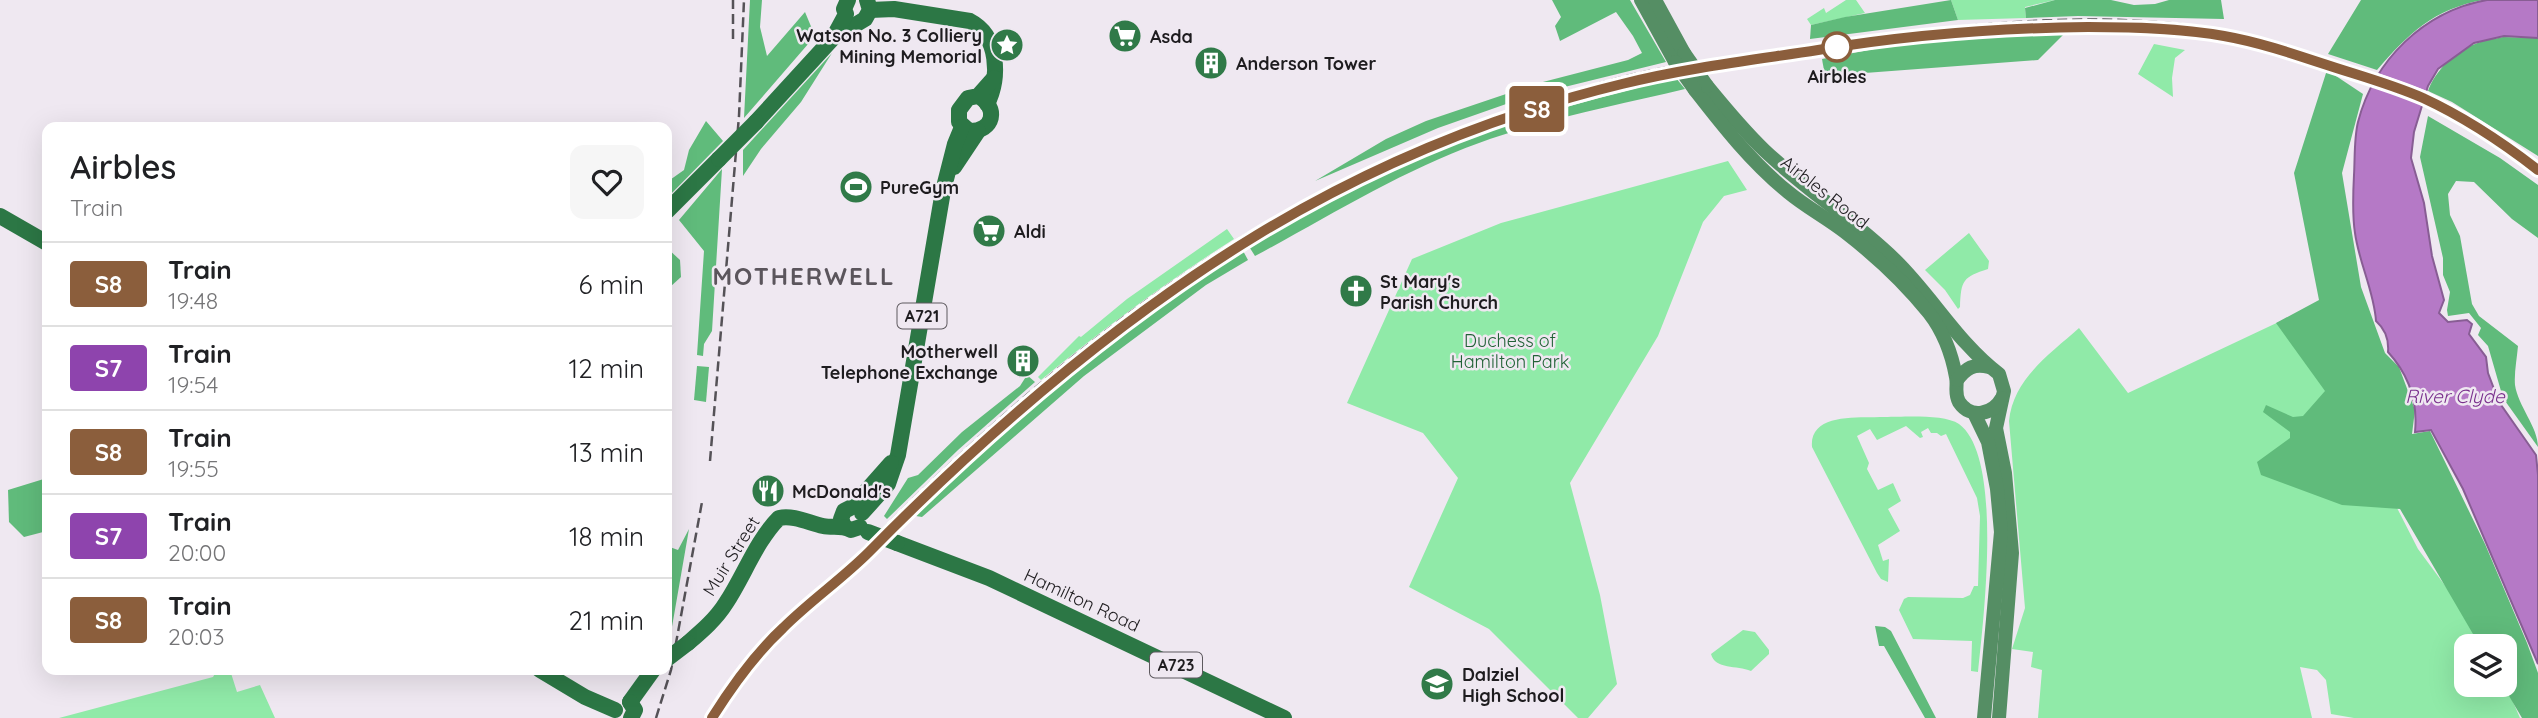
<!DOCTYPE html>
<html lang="en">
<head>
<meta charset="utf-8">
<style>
  :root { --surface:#fff; --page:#f6f6f6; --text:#202124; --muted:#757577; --line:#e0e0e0 }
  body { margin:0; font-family:Quicksand,sans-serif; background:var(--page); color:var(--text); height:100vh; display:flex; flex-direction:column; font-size:26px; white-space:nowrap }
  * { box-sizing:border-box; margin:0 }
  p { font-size:23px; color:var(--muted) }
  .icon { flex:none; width:38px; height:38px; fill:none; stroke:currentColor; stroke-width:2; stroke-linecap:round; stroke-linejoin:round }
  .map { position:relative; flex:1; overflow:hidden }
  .panel { position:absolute; left:42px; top:122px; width:630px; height:553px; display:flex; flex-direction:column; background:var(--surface); border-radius:14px; box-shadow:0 7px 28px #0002 }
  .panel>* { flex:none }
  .badge { padding:0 14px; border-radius:5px; font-size:24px; line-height:46px }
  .buttons { position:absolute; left:2454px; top:634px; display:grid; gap:14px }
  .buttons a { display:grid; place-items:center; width:63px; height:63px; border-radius:14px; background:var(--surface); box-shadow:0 7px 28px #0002; font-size:35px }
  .map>.badge { position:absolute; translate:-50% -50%; box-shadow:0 0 0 4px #fff }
  .round { display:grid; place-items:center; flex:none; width:74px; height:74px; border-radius:14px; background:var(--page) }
  .summary { display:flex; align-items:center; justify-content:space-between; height:119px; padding:0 28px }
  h1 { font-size:33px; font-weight:600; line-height:52px }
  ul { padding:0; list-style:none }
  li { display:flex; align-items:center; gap:21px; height:84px; padding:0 28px; border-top:2px solid var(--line) }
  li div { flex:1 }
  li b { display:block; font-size:26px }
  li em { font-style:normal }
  li .badge { min-width:77px; font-weight:700; text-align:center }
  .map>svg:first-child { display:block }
</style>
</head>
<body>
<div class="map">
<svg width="2538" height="718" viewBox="0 0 2538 718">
  <rect width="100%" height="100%" fill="#efe8f1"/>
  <g fill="#90eaa8">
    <polygon points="1846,0 1856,0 1865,13 1811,25 1807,19 1824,8 1826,13"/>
    <polygon points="1951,0 2055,0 2025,7 2026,18 1958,20"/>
    <polygon points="2154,44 2185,50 2175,58 2172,78 2173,97 2138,74"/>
    <polygon points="1728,161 1747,190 1724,196 1703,222 1658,336 1570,483 1600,595 1617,684 1588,718 1578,718 1489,629 1409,587 1458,478 1423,433 1347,403 1412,259 1501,223"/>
    <path d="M1227 229 1234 239C1166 282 1103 329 1041 380L1038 377 1079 336 1081 337 1127 299Z"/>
    <path d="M1969 233 1989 261 1988 269C1963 277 1961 280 1960 307L1958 309 1945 290 1925 270Z"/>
    <path d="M2285 319 2395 504 2418 549 2489 645 2466 646V684H2504V681L2520 718H2354L2331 714 2326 680 2317 670 2300 667 2312 718H2038L2042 670 2031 667 2033 652 2012 649 2025 608 2009 421C2013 379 2050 354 2079 328L2128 393Z"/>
    <path d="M1885 417C1904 417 1944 414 1959 424 2004 457 1983 621 1978 672L1971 671 1972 641 1913 639 1899 610 1904 599 1908 597 1963 598 1970 595 1974 586H1978L1980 516 1977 498 1946 434 1941 436 1937 433H1931L1928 428 1921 432 1923 437 1920 438 1906 426 1877 440 1870 429 1857 436 1869 463 1867 469 1878 490 1893 483 1901 501 1888 509 1900 531 1878 545 1883 561 1889 559 1888 582 1881 579 1877 573 1812 447C1809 412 1860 418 1885 417Z"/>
    <path d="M1743 630 1755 632 1769 650V654L1751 671C1737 665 1715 670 1711 654Z"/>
    <polygon points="217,670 230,670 237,692 260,685 275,718 59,718 213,677"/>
  </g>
  <g fill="#60bb7b">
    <polygon points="750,0 762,0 760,27 767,56 805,12 815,36 744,118"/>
    <polygon points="1552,0 1630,0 1666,62 1532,95 1438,128 1315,181 1386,139 1426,121 1539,83 1628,60 1642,53 1633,36 1616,12 1560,41 1555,26 1561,17"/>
    <polygon points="1951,0 1958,20 1810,39 1811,25 1845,17"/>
    <polygon points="2055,0 2111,0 2134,5 2155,4 2169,0 2221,0 2224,19 2078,16 2026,18 2025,8"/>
    <path d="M2361 0H2483C2434 9 2409 33 2377 70L2328 54Z"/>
    <polygon points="2014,33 2063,35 2038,60 1825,76 1822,59 1921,40"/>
    <path d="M2503 37 2538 38V156L2452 102 2428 91C2435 71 2455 51 2475 44 2484 40 2494 39 2503 37Z"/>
    <polygon points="832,53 801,102 761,149 743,176 743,150"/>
    <polygon points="2327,70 2363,94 2342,173 2361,287 2385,353 2399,367 2415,410 2412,434 2430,431 2485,544 2527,643 2538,673 2538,718 2522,718 2502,684 2504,684 2504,646 2480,646 2400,509 2342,505 2261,475 2257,462 2290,438 2290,432 2263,412 2266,405 2293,417 2303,416 2325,391 2276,323 2319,300 2294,173"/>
    <path d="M1676 78 1685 89C1617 105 1546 119 1479 143 1401 171 1328 217 1255 256L1248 245C1305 215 1362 184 1421 158 1502 122 1589 100 1676 78Z"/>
    <path d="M2428 116 2500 158 2538 185V238L2512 219 2474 182 2456 181 2448 194 2450 215 2460 236 2472 304 2479 316 2518 346C2517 358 2514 373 2515 385 2518 406 2538 427 2538 447L2503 398 2488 346 2478 335 2481 328 2469 313 2448 316 2447 310 2450 292 2443 275V258L2420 157Z"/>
    <polygon points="706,121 723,141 667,198 667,182 684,170 689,150"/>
    <polygon points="722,169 712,331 704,344 703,356 697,355 704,251 679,220"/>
    <polygon points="667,248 680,260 681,277 670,287 667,288"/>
    <path d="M1242 249 1248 260 1206 285 1084 376 922 517 910 515C1017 418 1122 331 1242 249Z"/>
    <polygon points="697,366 709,367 706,402 694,400"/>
    <polygon points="1027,375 1035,382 958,450 887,519 884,516 908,478 918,475 962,432 1020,386"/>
    <polygon points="47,478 47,531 24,537 9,522 8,490"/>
    <polygon points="689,529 669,644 667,644 667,546 678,550"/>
    <polygon points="1875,626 1885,627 1891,631 1936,718 1925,718 1884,646 1879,646"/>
  </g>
  <path fill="#b579c6" stroke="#885d94" stroke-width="2" d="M2487 0H2538V38L2504 36 2474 43 2438 69 2428 86 2414 132 2411 158 2424 203 2432 256 2444 300 2439 313 2448 322 2467 320 2472 324 2469 334 2486 357 2488 373 2499 402 2536 455 2538 475V664L2463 489 2431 430 2415 432C2418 402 2409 375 2388 352 2389 340 2385 329 2376 321 2374 291 2359 263 2355 233 2352 214 2353 194 2354 175 2355 158 2354 138 2358 122 2374 60 2424 11 2487 0Z"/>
  <polygon fill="#efe8f1" points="2375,72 2430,92 2426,105 2370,82"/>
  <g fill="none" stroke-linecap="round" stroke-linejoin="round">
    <g stroke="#558e64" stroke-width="14">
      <polyline points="1641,0 1675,62"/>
      <polyline points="1655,0 1684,53"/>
      <path d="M1707 86C1725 108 1743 130 1764 150 1805 189 1854 220 1895 260 1932 296 1957 342 1999 374L2004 391 1996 428 2005 473 2012 553 1999 718"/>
      <path d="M1695 90C1723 126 1752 163 1788 192 1806 207 1827 218 1845 232 1876 256 1905 283 1929 313 1943 331 1952 355 1956 377 1958 386 1954 393 1959 402 1971 420 1993 414 2002 398"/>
      <path d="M1957 380C1966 368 1974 363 1989 367"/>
      <polyline points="1974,413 1988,442 1997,489 2001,532 1984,718"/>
    </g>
    <g stroke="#2c7745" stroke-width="16">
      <path d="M870 10 894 9 970 21C999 36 1000 78 987 104"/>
      <polyline points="835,37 865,19 870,10 867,0"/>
      <path d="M978 96C999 107 994 132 969 131L959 122V110L968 98 978 96 994 78"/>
      <polyline points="756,122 833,38 846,14 844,9 848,0"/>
      <polyline points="954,167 978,131"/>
      <polyline points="667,211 719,159"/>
      <polyline points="0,216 47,243"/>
      <polyline points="862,513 888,484 898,455 943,191 955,144 962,127"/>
      <polyline points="844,526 841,519 844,511 852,507 891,463"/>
      <polyline points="897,543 989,578 1284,718"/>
      <path d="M688 643C702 631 716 619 726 603 744 576 756 541 779 518 794 515 809 523 823 526 833 528 842 525 851 530L860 527"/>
      <polyline points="540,670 585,697 615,710"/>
      <polyline points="630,702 653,670"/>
      <polyline points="630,702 635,710 631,718"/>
    </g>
    <g stroke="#555257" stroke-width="2.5" stroke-dasharray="10 5" stroke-linecap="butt">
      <polyline points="733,39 733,0"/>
      <polyline points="710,461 739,116 744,0"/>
      <polyline points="656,718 671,670 702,502"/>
      <path d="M709 718C729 685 752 654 779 626 803 601 832 581 856 556 987 422 1133 294 1298 205 1400 150 1506 107 1619 78 1683 61 1750 56 1815 46 1946 26 2091 7 2222 30 2260 36 2297 49 2333 61 2412 85 2472 112 2538 163"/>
    </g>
    <g stroke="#558e64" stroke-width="14">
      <polyline points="1684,53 1707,86"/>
      <polyline points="1675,62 1695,90"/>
    </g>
    <g stroke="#2c7745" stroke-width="16">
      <polyline points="719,159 756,122"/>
      <polyline points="868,532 897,543"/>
      <polyline points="667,659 688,643"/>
    </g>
  </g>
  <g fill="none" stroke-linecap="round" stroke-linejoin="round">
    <defs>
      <path id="line" d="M712 718C732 686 755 654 783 628 810 601 842 579 869 552 986 433 1114 322 1257 235 1369 167 1494 115 1622 84 1686 68 1753 60 1818 50 1908 35 1997 28 2088 27 2133 27 2179 28 2224 36 2258 42 2291 53 2324 64 2357 75 2391 84 2423 98 2464 117 2502 142 2538 170"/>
    </defs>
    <use href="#line" stroke="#fff" stroke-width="16"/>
    <use href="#line" stroke="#8b5e3c" stroke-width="10"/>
  </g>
  <defs>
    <symbol id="supermarket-disc" viewBox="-11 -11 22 22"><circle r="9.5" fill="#307a48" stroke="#efe8f1"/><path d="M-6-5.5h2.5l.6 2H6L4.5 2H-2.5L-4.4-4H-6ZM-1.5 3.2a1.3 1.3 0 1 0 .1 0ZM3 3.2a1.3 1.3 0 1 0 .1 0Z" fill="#fff"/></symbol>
    <symbol id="sight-disc" viewBox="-11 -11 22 22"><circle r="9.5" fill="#307a48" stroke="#efe8f1"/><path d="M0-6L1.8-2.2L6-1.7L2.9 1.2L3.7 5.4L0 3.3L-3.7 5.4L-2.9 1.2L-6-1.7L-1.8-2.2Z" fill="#fff"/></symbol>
    <symbol id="building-disc" viewBox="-11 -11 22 22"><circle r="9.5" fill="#307a48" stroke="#efe8f1"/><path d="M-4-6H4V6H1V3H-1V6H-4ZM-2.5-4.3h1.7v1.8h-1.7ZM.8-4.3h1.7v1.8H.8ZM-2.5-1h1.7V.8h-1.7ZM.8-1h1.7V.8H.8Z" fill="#fff"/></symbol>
    <symbol id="stadium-disc" viewBox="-11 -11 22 22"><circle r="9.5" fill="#307a48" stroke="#efe8f1"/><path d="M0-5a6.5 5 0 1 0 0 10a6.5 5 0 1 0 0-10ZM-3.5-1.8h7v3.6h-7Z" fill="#fff"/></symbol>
    <symbol id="church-disc" viewBox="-11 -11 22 22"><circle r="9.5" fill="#307a48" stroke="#efe8f1"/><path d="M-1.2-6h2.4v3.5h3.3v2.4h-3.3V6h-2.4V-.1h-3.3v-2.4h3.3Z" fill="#fff"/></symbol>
    <symbol id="restaurant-disc" viewBox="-11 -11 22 22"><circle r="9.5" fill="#307a48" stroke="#efe8f1"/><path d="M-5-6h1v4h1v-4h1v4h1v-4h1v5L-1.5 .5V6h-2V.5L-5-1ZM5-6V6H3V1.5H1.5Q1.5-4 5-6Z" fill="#fff"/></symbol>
    <symbol id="school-disc" viewBox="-11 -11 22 22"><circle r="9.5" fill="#307a48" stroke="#efe8f1"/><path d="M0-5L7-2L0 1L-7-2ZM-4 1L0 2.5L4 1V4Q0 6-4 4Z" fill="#fff"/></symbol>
  </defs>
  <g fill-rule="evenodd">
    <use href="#supermarket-disc" x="1106" y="17" width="38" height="38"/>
    <use href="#sight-disc" x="988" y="26" width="38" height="38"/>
    <use href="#building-disc" x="1192" y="44" width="38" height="38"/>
    <use href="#stadium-disc" x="837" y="168" width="38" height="38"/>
    <use href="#supermarket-disc" x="970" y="212" width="38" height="38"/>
    <use href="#church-disc" x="1337" y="272" width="38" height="38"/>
    <use href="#building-disc" x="1004" y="342" width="38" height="38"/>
    <use href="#restaurant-disc" x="749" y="472" width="38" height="38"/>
    <use href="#school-disc" x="1418" y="665" width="38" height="38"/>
  </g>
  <circle fill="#fff" stroke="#8b5e3c" stroke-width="3.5" cx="1837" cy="47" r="14"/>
  <g text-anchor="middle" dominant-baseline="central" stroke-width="5" stroke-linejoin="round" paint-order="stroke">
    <g fill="#efe8f1" stroke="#5d595e" stroke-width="2">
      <rect x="897.5" y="303.5" width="49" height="25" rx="5"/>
      <rect x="1150" y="652.5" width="52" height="25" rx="5"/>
    </g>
    <g font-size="16" font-weight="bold" fill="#1e1c1f">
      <text x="922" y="316">A721</text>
      <text x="1176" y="665">A723</text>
    </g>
    <g font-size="18" font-weight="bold" fill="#1e1c1f" stroke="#efe8f1" text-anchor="start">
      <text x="982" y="35" text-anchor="end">Watson No. 3 Colliery<tspan x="982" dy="21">Mining Memorial</tspan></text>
      <text x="1150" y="36">Asda</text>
      <text x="1236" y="63">Anderson Tower</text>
      <text x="880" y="187">PureGym</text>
      <text x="1014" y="231">Aldi</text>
      <text x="1380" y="281">St Mary's<tspan x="1380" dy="21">Parish Church</tspan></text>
      <text x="998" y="351" text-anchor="end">Motherwell<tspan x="998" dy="21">Telephone Exchange</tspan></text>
      <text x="792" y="491">McDonald's</text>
      <text x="1462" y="674">Dalziel<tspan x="1462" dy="21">High School</tspan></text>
    </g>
    <g font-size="18" font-weight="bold" fill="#1e1c1f" stroke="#efe8f1">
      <text x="1837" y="76">Airbles</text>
    </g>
    <g font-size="18" fill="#1e1c1f" stroke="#efe8f1">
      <text transform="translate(1825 192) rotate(38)">Airbles Road</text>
      <text transform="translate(731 556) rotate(-58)">Muir Street</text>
      <text transform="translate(1082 600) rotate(25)">Hamilton Road</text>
    </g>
    <g font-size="18" fill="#226237" stroke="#efe8f1">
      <text x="1510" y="340">Duchess of<tspan x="1510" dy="21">Hamilton Park</tspan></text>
    </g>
    <g font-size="19" font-style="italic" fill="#792f8c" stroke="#efe8f1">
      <text x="2455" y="396">River Clyde</text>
    </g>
    <g font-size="24" font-weight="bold" letter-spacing="2" fill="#5b555c" stroke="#efe8f1">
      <text x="804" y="276">MOTHERWELL</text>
    </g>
  </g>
</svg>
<div class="buttons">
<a><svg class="icon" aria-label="layers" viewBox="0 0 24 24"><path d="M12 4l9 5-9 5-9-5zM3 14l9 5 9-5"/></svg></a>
</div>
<b class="badge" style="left:1537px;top:109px;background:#8b5e3c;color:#fff">S8</b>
<section class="panel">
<div class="summary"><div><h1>Airbles</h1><p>Train</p></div><a class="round"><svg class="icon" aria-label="heart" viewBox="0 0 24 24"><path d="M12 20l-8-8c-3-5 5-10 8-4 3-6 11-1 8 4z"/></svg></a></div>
<ul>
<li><span class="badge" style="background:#8b5e3c;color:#fff">S8</span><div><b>Train</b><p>19:48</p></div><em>6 min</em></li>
<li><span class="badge" style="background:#8e44ad;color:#fff">S7</span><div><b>Train</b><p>19:54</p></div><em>12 min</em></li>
<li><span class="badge" style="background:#8b5e3c;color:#fff">S8</span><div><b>Train</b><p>19:55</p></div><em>13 min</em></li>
<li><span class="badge" style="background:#8e44ad;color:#fff">S7</span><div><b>Train</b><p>20:00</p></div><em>18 min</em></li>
<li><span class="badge" style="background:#8b5e3c;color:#fff">S8</span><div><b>Train</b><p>20:03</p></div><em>21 min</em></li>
</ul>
</section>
</div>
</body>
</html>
